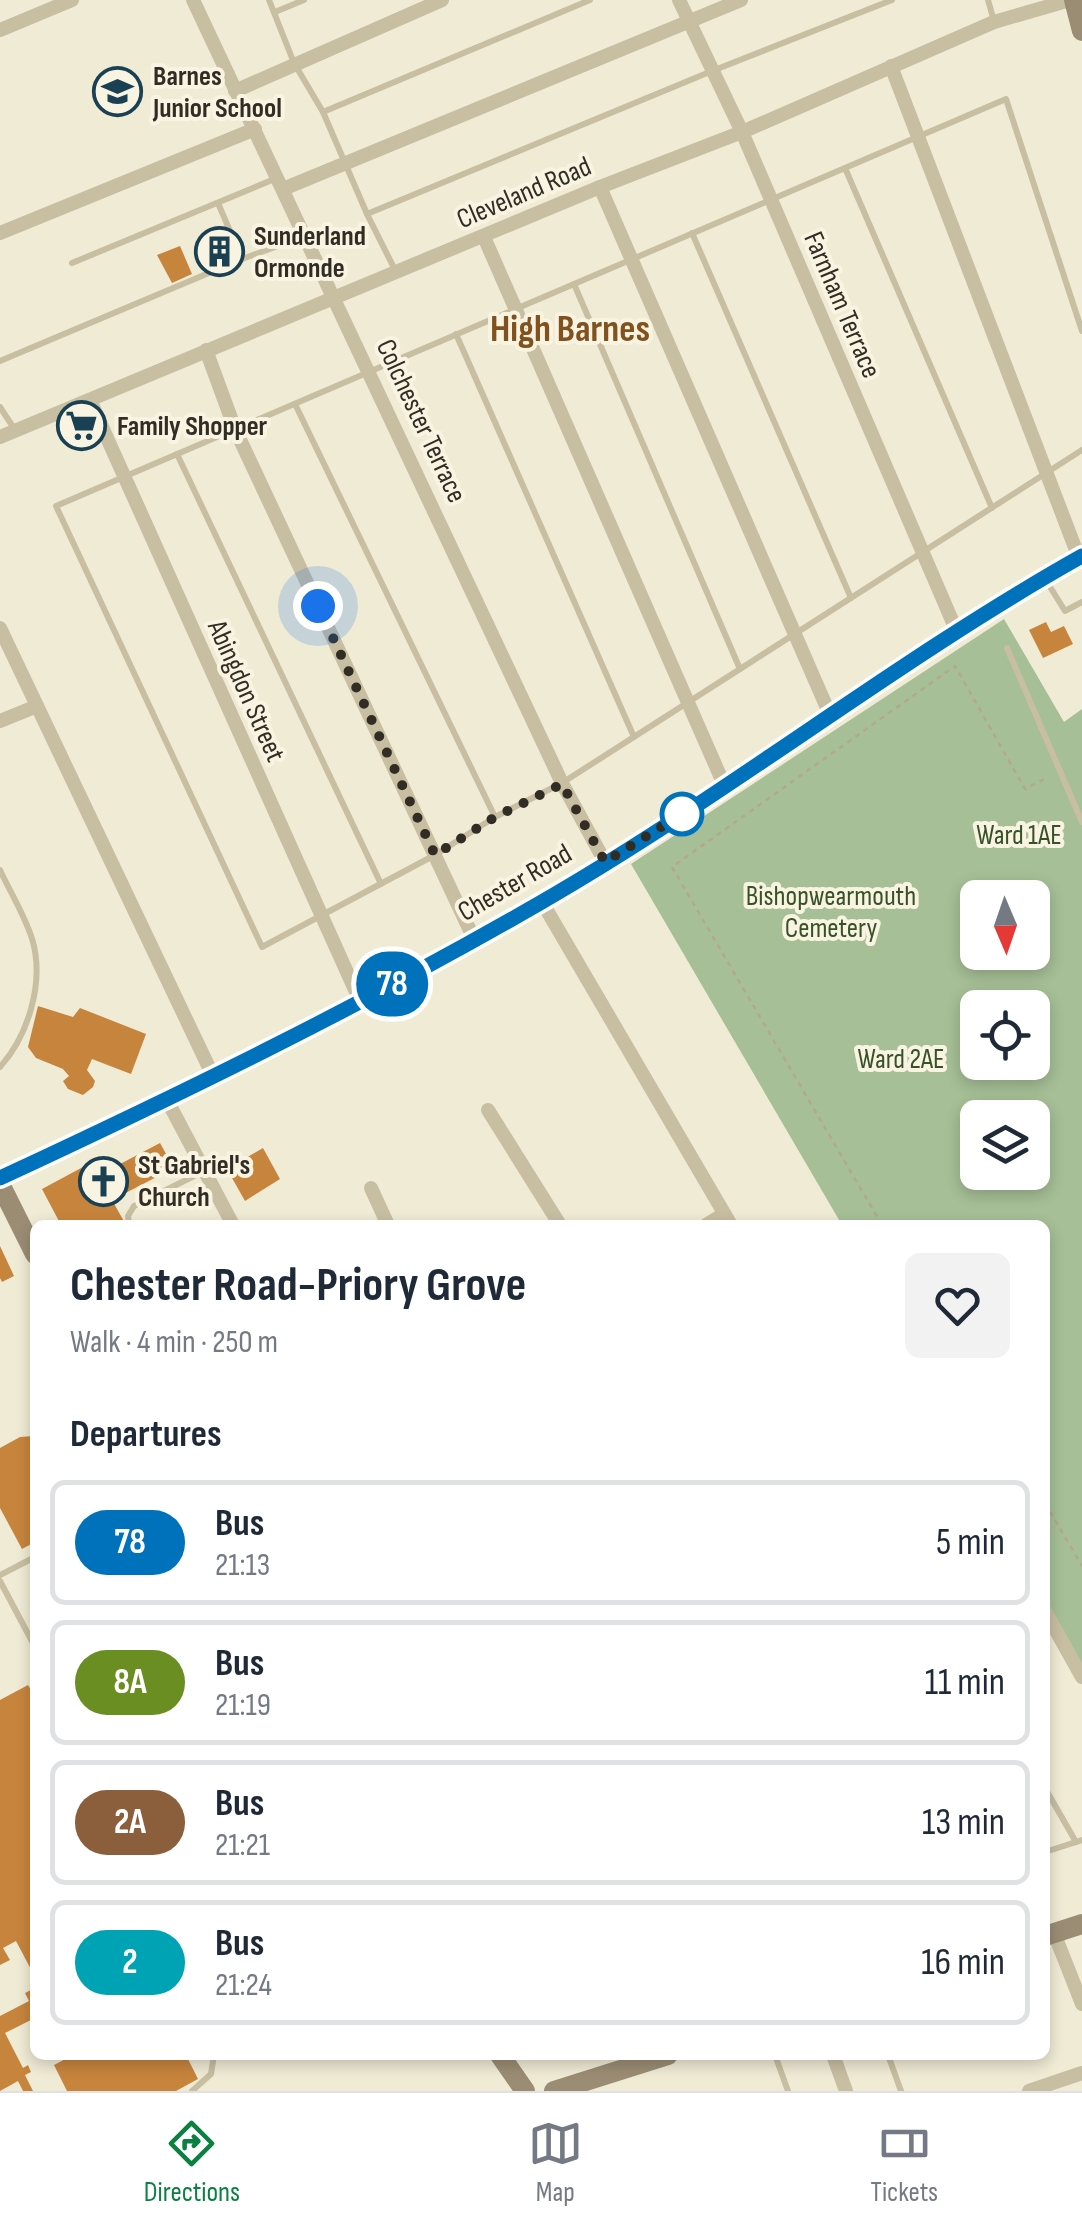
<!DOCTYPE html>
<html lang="en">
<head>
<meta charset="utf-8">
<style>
  :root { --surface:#fff; --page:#f2f2f3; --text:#1f2937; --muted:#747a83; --line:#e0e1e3; --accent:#0b8043 }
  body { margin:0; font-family:"Sofia Sans Condensed",sans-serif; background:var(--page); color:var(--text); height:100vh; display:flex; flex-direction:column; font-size:38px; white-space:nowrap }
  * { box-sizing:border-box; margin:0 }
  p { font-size:32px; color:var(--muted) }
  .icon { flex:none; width:55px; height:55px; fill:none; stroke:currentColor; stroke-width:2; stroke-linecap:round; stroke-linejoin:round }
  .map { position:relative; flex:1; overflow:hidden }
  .side { position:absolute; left:30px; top:1220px; width:1020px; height:840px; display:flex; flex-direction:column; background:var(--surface); border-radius:15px; box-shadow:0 5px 15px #0003 }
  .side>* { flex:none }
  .badge { padding:0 20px; border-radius:32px; font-size:35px; line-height:65px }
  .needle { width:65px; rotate:178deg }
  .buttons { position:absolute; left:960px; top:880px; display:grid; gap:20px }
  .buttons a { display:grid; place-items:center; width:90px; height:90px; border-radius:15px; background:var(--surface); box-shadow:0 5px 15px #0003; font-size:50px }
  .you { position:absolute; width:50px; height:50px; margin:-25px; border:8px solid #fff; border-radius:50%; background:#1a73e8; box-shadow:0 0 0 15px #1a73e833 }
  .map>.badge { position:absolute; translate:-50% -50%; box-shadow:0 0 0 5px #fff }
  h2 { padding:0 40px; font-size:38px; line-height:90px }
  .round { display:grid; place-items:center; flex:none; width:105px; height:105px; border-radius:15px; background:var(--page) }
  .headline { display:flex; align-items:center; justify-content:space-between; height:170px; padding:0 40px }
  h1 { font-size:48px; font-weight:700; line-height:75px }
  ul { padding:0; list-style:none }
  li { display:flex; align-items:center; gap:30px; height:125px; margin:0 20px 15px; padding:0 20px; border:5px solid var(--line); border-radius:15px }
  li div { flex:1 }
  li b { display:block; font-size:38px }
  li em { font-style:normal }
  li .badge { min-width:110px; font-weight:700; text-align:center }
  .tab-bar { display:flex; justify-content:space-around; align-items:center; height:140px; border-top:2px solid var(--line); background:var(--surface); font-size:28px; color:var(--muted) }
  .tab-bar a { display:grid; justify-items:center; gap:5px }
  .tab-bar .active { color:var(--accent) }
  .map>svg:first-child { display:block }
</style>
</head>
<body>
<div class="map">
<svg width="1082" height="2091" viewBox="0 0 1082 2091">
  <rect width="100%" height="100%" fill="#f0ebd5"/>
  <path fill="#a6bf96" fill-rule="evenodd" d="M1004 619 1064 722 1082 709V1678L1045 1612V1225H842L631 864ZM978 898H1032V952H978ZM978 1008H1032V1062H978ZM978 1118H1032V1172H978Z"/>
  <g fill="#c7843d">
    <polygon points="223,244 228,255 216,261 211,249"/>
    <polygon points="180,246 192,274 172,283 157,255"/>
    <polygon points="1046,622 1051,632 1064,626 1073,644 1043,658 1029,630"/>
    <polygon points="38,1006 73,1017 80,1008 146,1034 131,1074 92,1059 87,1070 95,1081 93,1087 83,1095 68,1089 63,1081 69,1076 63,1069 36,1058 28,1047"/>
    <polygon points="160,1143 174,1168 112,1200 126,1225 61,1225 42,1189 96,1160 103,1173"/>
    <polygon points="263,1148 280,1179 245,1201 227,1169"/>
    <polygon points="0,1246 14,1276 2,1282 0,1278"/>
    <polygon points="33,1436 35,1542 22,1549 0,1508 0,1448 20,1437"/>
    <polygon points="28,1685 35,1697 35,1977 16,1941 3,1948 10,1960 0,1965 0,1700"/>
    <polygon points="35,1988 35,2018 5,2033 23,2068 28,2065 31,2072 25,2075 33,2091 23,2091 18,2081 0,2091 0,2016 29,2001 25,1993"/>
    <polygon points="73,2055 186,2055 198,2079 176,2091 67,2091 54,2065"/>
  </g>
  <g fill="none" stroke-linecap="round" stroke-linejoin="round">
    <g stroke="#b4a88c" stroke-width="2.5" stroke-dasharray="5 5" stroke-linecap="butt">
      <polyline points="882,1225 672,867 955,666 1025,789 1048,777"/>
      <polyline points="1045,1503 1082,1566"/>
    </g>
    <g stroke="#c8bea2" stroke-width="6">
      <polyline points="269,0 294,63 323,112 367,214 395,270"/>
      <polyline points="988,0 994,21"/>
      <polyline points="275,12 304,0"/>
      <polyline points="323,112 590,0"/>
      <polyline points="845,168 992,508"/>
      <polyline points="218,203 242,259"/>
      <polyline points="367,214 712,71 892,0"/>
      <polyline points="692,233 851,598"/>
      <polyline points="72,263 277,178"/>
      <polyline points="574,284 740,669"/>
      <polyline points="1082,331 1006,99 56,506 262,947 435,855 495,817 562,783 1082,450"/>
      <polyline points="456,334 634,737"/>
      <polyline points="0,361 242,259 305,236"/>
      <polyline points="295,404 495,817"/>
      <polyline points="0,407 15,430"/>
      <polyline points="177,454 381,884"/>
      <polyline points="1047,582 1065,611 1082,602"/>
      <polyline points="1007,648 1082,822"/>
      <path d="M0 870C10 892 26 917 33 942 44 984 28 1036 0 1067"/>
      <polyline points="129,1225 128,1216 134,1206 204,1171"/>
      <polyline points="0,1575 35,1557"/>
      <polyline points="0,1581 35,1647"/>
      <polyline points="1045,1788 1076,1842"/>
      <polyline points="1045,1852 1082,1840"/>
      <polyline points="775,2055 788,2091"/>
      <polyline points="888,2055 901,2091"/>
      <polyline points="192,2091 211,2074 214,2055"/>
    </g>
    <g stroke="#c8bea2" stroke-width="14">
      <polyline points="193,0 562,783 605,862"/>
      <polyline points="679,0 742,132 957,632"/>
      <polyline points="0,30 72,0"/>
      <polyline points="891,66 1079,558"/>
      <polyline points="235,91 442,0"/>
      <polyline points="600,187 831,717"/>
      <polyline points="283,189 741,0"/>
      <polyline points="0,233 255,129"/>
      <polyline points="484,237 725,787"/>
      <polyline points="206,350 235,429 474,939"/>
      <polyline points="90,400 360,1001"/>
      <polyline points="0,437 600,187 742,132 994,22 1070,0"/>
      <polyline points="0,628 214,1078"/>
      <polyline points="0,721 37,706"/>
      <polyline points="542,902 731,1225"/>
      <polyline points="167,1100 233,1225"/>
      <polyline points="488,1110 560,1225"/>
      <polyline points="371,1188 388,1225"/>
      <polyline points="706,1225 724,1214"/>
      <polyline points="1045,1611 1082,1677"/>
      <polyline points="1054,1933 1082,2004"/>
      <polyline points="833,2055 846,2091"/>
      <polyline points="1029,2091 1082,2073"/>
    </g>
    <g stroke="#9b8d74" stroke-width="20">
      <polyline points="1074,0 1082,31"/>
      <polyline points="0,1184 35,1254"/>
      <polyline points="1045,1936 1082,1924"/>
      <polyline points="500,2055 525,2091"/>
      <polyline points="554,2091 668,2055"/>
    </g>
    <path stroke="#756855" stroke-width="20" d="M0 1178C183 1093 365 1004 540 903 726 796 894 660 1082 556"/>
  </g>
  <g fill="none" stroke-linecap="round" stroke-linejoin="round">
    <defs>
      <path id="line" d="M0 1178C183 1093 365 1004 540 903 726 796 895 661 1082 556"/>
    </defs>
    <use href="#line" stroke="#fff" stroke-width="22"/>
    <use href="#line" stroke="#0072bc" stroke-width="15"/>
    <polyline stroke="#322d24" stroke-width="10" stroke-dasharray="0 18" points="318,606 435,855 495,817 562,784 605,862 695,806 682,814"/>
  </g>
  <defs>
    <symbol id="school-ring" viewBox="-11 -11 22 22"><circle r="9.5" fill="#f8f4e1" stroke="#1a4053" stroke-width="1.5"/><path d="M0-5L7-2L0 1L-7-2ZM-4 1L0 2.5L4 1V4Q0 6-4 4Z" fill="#1a4053"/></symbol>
    <symbol id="building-ring" viewBox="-11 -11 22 22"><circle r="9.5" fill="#f8f4e1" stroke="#1a4053" stroke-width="1.5"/><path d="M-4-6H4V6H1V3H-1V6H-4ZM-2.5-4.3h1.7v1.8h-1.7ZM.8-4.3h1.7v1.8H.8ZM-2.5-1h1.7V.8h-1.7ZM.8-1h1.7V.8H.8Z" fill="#1a4053"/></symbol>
    <symbol id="supermarket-ring" viewBox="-11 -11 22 22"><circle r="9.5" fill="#f8f4e1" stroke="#1a4053" stroke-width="1.5"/><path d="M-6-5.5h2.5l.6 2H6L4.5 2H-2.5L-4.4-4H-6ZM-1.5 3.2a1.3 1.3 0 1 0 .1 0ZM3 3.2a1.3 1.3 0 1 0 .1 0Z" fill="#1a4053"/></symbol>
    <symbol id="church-ring" viewBox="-11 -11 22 22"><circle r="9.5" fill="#f8f4e1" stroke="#1a4053" stroke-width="1.5"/><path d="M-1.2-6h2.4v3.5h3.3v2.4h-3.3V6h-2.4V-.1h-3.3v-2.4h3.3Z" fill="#1a4053"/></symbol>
  </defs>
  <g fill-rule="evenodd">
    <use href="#school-ring" x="90" y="64" width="55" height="55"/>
    <use href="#building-ring" x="192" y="224" width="55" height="55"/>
    <use href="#supermarket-ring" x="54" y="398" width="55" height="55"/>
    <use href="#church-ring" x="76" y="1154" width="55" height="55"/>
  </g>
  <circle fill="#fff" stroke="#0072bc" stroke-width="5" cx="682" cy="814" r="20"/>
  <g text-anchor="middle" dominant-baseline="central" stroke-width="8" stroke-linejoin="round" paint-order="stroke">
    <g font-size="28" font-weight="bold" fill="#322d24" stroke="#f8f4e1" text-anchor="start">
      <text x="153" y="76">Barnes<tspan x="153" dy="32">Junior School</tspan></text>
      <text x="254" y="236">Sunderland<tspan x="254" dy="32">Ormonde</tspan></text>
      <text x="117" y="426">Family Shopper</text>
      <text x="138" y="1165">St Gabriel's<tspan x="138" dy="32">Church</tspan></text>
    </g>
    <g font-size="28" fill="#322d24" stroke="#f8f4e1">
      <text transform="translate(524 193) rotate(-23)">Cleveland Road</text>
      <text transform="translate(842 305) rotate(67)">Farnham Terrace</text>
      <text transform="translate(421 421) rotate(65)">Colchester Terrace</text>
      <text transform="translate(246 691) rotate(66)">Abingdon Street</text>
      <text transform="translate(515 883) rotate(-30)">Chester Road</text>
    </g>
    <g font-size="28" fill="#375128" stroke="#f8f4e1">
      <text x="1019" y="835">Ward 1AE</text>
      <text x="831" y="896">Bishopwearmouth<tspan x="831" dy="32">Cemetery</tspan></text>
      <text x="901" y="1059">Ward 2AE</text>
    </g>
    <g font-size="38" font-weight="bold" fill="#81511e" stroke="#f8f4e1">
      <text x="570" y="329">High Barnes</text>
    </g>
  </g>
</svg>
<div class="buttons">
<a><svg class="needle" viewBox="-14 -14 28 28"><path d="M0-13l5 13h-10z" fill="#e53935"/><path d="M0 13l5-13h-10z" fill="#747a83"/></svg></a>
<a><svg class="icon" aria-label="locate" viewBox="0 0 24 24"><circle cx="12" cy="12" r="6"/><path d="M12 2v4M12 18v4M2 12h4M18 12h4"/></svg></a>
<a><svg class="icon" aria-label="layers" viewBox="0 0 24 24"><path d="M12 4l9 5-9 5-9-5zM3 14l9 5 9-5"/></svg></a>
</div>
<div class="you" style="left:318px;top:606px"></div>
<b class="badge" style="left:392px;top:984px;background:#0072bc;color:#fff">78</b>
<section class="side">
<div class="headline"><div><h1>Chester Road-Priory Grove</h1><p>Walk · 4 min · 250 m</p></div><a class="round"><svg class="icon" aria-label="heart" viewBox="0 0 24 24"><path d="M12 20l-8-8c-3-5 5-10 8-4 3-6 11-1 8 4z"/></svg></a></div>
<h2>Departures</h2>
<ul>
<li><span class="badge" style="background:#0072bc;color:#fff">78</span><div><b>Bus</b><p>21:13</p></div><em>5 min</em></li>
<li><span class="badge" style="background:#6b8e23;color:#fff">8A</span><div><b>Bus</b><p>21:19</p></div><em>11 min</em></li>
<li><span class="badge" style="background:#8b5e3c;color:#fff">2A</span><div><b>Bus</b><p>21:21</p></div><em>13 min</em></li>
<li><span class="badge" style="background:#00a3b4;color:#fff">2</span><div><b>Bus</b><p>21:24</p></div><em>16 min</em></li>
</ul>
</section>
</div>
<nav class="tab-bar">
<a class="active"><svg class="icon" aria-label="directions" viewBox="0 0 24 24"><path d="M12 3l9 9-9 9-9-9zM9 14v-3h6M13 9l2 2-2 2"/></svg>Directions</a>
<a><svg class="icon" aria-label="map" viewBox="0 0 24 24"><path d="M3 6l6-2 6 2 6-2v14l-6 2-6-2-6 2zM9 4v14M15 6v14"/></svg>Map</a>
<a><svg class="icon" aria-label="tickets" viewBox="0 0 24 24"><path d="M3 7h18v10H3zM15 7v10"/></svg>Tickets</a>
</nav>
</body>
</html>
